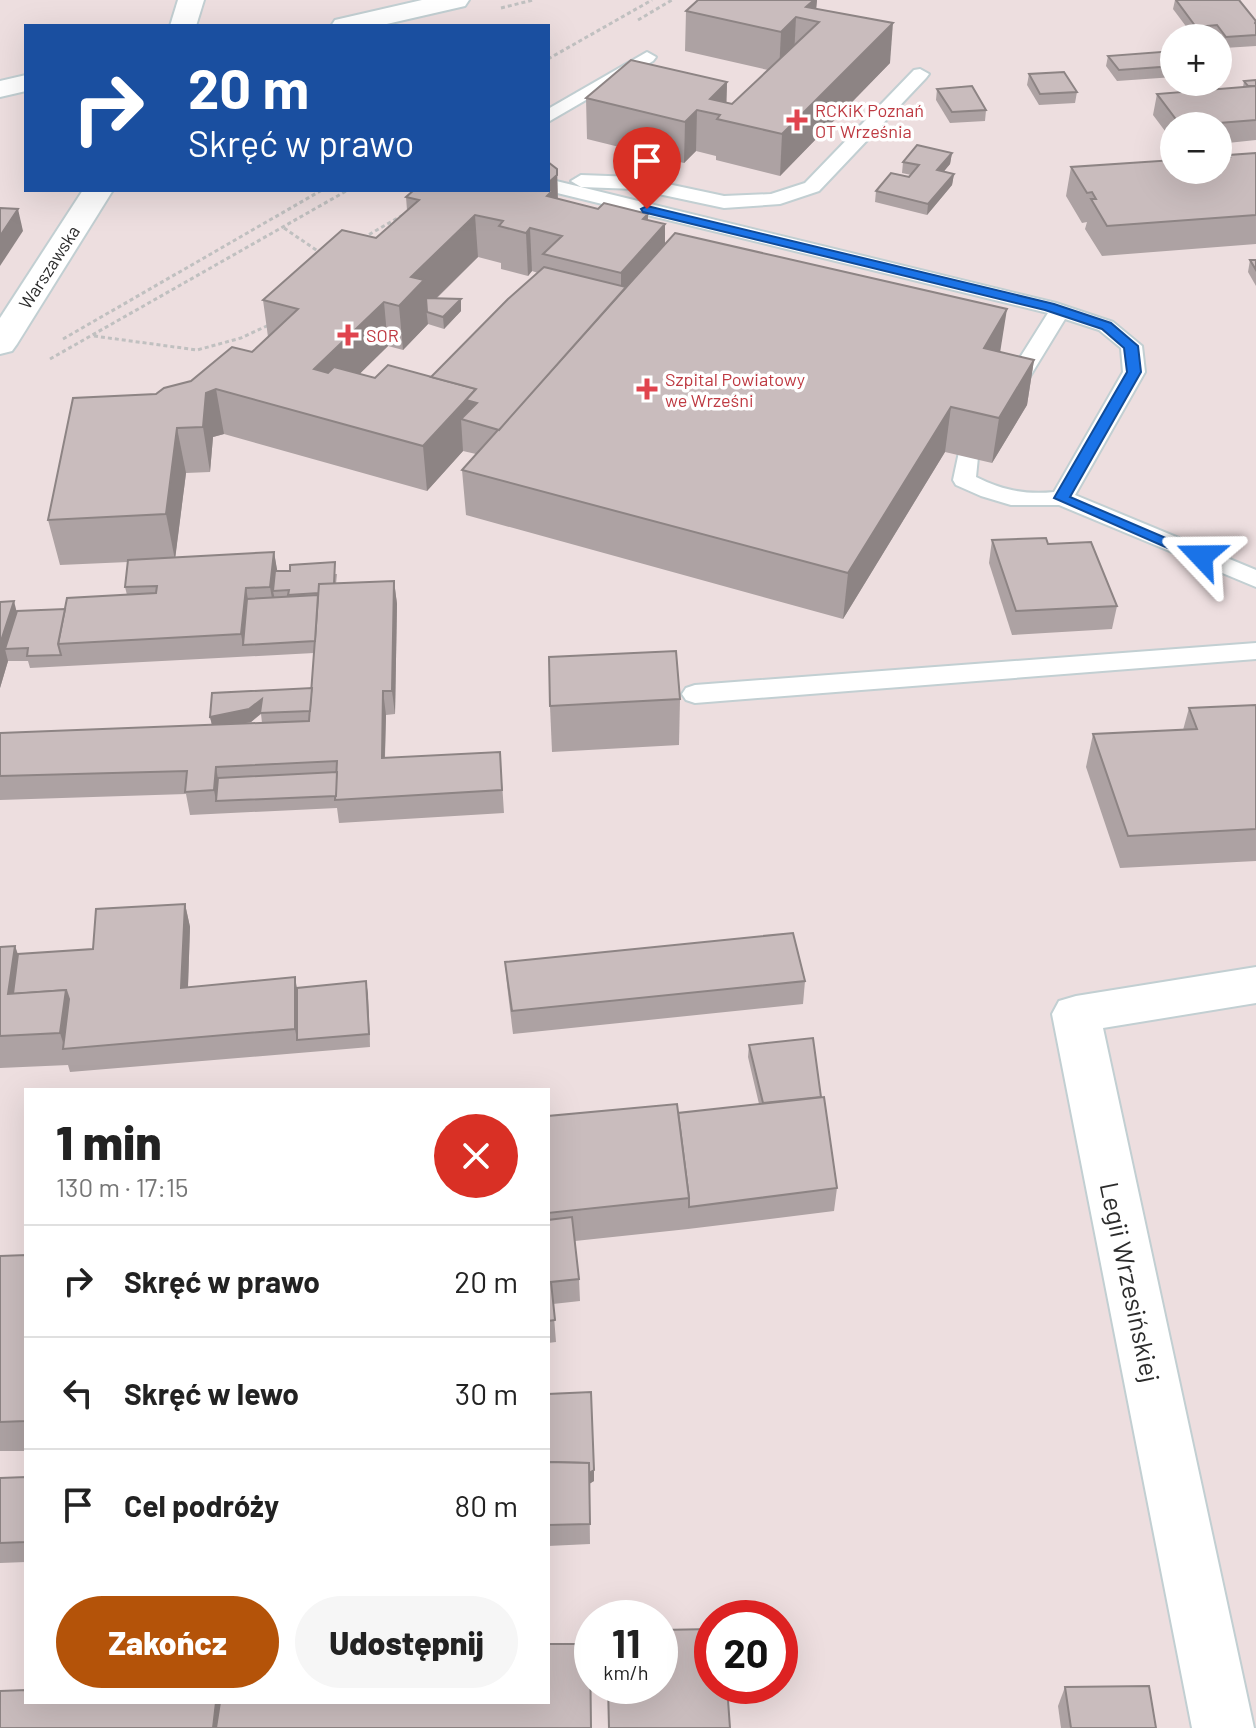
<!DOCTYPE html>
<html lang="pl">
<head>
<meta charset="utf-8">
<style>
	:root { --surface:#fff; --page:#f6f6f6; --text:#222; --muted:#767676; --line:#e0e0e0; --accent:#b45309 }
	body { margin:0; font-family:Barlow,sans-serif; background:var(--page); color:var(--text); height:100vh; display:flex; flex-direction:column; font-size:30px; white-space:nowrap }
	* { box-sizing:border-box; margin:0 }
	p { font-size:26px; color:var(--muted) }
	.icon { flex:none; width:44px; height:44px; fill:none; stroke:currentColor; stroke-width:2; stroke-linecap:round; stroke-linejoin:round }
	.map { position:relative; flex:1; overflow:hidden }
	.details { position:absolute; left:24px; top:1088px; width:526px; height:616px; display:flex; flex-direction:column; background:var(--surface); border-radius:0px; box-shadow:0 8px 32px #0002 }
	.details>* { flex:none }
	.guide { position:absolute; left:24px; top:24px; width:526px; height:168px; border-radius:0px; box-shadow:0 8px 32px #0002; background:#1a4fa0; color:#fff; overflow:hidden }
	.fabs { position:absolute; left:1160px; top:24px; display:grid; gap:16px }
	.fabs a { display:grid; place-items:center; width:72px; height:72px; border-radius:50%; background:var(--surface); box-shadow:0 8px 32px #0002; font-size:40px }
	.speed { position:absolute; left:574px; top:1600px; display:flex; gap:16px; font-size:40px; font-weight:700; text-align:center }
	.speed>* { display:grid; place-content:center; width:104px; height:104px; border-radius:50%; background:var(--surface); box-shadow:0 8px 32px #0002; line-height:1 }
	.speed small { font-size:20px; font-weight:400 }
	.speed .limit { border:12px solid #d22; background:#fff; color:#111 }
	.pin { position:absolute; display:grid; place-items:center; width:68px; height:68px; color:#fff; margin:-82px -34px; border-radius:50% 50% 50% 0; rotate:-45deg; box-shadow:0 0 8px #0007 }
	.pin .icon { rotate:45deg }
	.me { position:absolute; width:88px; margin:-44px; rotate:293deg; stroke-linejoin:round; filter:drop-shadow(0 0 6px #0008) }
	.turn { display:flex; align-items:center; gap:28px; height:168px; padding:0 32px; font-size:36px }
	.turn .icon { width:104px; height:104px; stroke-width:2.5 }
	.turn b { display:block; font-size:56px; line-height:68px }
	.round { display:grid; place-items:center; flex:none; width:84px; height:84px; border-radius:42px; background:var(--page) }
	.head { display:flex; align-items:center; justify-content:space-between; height:136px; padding:0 32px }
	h1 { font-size:48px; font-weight:800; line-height:60px }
	.primary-button { display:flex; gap:16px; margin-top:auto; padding:16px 32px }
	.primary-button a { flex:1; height:92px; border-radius:48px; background:var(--accent); color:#fff; font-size:32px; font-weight:800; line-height:92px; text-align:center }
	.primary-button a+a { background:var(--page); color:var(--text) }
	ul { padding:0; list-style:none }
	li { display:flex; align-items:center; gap:24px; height:112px; padding:0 32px; border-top:2px solid var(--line) }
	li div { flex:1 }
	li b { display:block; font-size:30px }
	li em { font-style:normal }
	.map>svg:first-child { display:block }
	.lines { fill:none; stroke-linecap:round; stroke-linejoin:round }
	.lane-casing { stroke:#c2cfd2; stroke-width:4 }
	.street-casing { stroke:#c2cfd2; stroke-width:4 }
	.secondary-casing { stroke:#c2cfd2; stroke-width:4 }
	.path { stroke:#c0c0c0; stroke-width:3; stroke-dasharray:4 3; stroke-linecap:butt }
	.lane { fill:#fff; fill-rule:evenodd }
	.street { fill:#fff; fill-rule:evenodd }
	.secondary { fill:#fff; fill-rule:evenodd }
	.wall { fill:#ada2a3; fill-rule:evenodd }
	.shaded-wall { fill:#8d8484 }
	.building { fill:#c9bcbd; stroke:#8d8484; stroke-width:2 }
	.route { fill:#1a73e8; stroke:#114b97; stroke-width:2 }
	.health-dot { fill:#e0444e; stroke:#fff; stroke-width:3 }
	.labels { text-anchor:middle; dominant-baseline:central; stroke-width:7; stroke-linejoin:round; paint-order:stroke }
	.far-health-label { font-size:18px; fill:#be3a42; stroke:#fff; text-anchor:start }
	.far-street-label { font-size:18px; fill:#2c2c2c; stroke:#fff }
	.near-street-label { font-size:26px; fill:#2c2c2c; stroke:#fff }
</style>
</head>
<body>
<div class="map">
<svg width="1256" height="1728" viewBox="0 0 1256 1728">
	<rect width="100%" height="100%" fill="#eddedf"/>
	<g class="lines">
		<defs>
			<g id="lane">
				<path d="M 647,52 L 656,57 L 653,61 L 548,122 L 548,109 Z"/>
				<path d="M 920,69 L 929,74 L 926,78 L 819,191 L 780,204 L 724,208 L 635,189 L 581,187 L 571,181 L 581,175 L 635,177 L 724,196 L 771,194 L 805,183 L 914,70 Z"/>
				<path d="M 548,179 L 1056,303 L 1113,322 L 1142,346 L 1145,372 L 1075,495 L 1256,570 L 1256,587 L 1059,505 L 1011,505 L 981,496 L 956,485 L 953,480 L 959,452 L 975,452 L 978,457 L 976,477 C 1002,490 1025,495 1054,492 L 1123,372 L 1121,348 L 1099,330 L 1065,319 L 1018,396 L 1002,396 L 999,391 L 1048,313 L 545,190 L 548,190 Z"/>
				<path d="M 1256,643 L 1256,659 L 695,703 L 686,700 L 682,694 L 686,688 L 695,685 Z"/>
			</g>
			<g id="street">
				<path d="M 83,190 L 113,190 L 17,344 L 12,351 L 0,354 L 0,318 Z"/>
				<path d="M 1256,967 L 1256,1003 L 1103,1028 L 1254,1728 L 1192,1728 L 1052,1014 L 1059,1001 L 1076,996 Z"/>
			</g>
			<g id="secondary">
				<path d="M 178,0 L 204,0 L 196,26 L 170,26 Z"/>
				<path d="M 422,0 L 469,0 L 465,6 L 378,26 L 331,26 L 335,20 Z"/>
				<path d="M 26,75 L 26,91 L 0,97 L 0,81 Z"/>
			</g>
		</defs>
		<use href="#lane" class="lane-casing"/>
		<use href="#street" class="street-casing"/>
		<use href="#secondary" class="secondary-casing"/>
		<g class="path">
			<path d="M 501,8 L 533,0"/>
			<path d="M 638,20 L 672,0"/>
			<path d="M 548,59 L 652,0"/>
			<path d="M 284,228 L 322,254"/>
			<path d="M 363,238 L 403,215"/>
			<path d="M 94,336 L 197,350 L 241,338 L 271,324"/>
			<path d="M 63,339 L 322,190"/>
			<path d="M 50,359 L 348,190"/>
		</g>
		<use href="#lane" class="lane"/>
		<use href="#street" class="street"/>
		<use href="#secondary" class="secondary"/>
	</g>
	<g class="wall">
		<path d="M 817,0 L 816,9 L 890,63 L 780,176 L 716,160 L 716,156 L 696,151 L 684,163 L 587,139 L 586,98 L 727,82 L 726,102 L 732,104 L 768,70 L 685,51 L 686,11 Z"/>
		<path d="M 1175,0 L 1239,0 L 1256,21 L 1256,46 L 1224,48 L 1218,40 L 1218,38 L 1215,36 L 1194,37 L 1173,9 Z"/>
		<path d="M 1174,51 L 1174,77 L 1117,81 L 1106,66 L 1108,56 Z"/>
		<path d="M 1029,74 L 1077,92 L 1075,103 L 1039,105 L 1027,85 Z"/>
		<path d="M 1256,80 L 1256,140 L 1218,144 L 1218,126 L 1174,126 L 1174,143 L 1153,115 L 1157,94 L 1243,87 L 1244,81 Z"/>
		<path d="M 937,89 L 986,110 L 985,121 L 950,123 L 936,100 Z"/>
		<path d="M 952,153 L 950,164 L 944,171 L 954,174 L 952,185 L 927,215 L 875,202 L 876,191 L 909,177 L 911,175 L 902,173 L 903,162 Z"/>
		<path d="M 1256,153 L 1256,244 L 1102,256 L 1085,229 L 1087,222 L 1082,223 L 1066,196 L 1071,167 L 1228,157 L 1229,155 Z"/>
		<path d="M 557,169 L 558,199 L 598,209 L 648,214 L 648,220 L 665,224 L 665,243 L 1001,352 L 1034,360 L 1027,405 L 992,463 L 945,452 L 843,619 L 466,515 L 462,470 L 476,454 L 463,451 L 427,491 L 224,434 L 213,437 L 210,472 L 186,473 L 175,558 L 274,552 L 277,571 L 337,574 L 336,584 L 394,581 L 397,604 L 395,714 L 386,715 L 385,758 L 500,752 L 504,813 L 339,823 L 337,808 L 190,815 L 186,794 L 0,800 L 0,733 L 212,725 L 210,717 L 312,688 L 314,653 L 30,668 L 28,661 L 8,661 L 0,688 L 0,602 L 17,612 L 65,609 L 127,595 L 125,587 L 128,562 L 60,565 L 48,520 L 156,394 L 191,381 L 252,352 L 268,337 L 263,300 L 376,238 L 407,210 L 406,197 ZM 478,257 L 501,263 L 501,269 L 528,276 L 532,271 L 538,273 L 431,377 L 375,378 L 359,374 L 388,346 L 403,350 L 428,324 L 444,329 L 461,311 L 437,298 ZM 261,714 L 262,723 L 242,724 L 251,722 Z"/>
		<path d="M 1250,260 L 1256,260 L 1256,286 L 1248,272 Z"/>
		<path d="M 992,540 L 1117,606 L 1112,629 L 1012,635 L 989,563 Z"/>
		<path d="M 680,699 L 679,745 L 552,752 L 550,706 Z"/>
		<path d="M 1256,705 L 1256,861 L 1120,868 L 1086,767 L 1093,734 L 1183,730 L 1189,708 Z"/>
		<path d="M 185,904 L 190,927 L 188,988 L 297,988 L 366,981 L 370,1047 L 70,1072 L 68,1065 L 0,1068 L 0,947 L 15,946 L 18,954 L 93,949 Z"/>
		<path d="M 505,962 L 805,981 L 803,1004 L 513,1034 L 507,985 Z"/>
		<path d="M 749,1045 L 821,1097 L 837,1188 L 834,1211 L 688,1229 L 575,1241 L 579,1279 L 580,1301 L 553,1304 L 556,1342 L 548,1343 L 548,1116 L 678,1113 L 759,1104 L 748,1057 Z"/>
		<path d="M 26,1255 L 26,1451 L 0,1451 L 0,1256 Z"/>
		<path d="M 548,1394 L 594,1481 L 589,1484 L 590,1544 L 548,1546 Z"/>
		<path d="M 26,1477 L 26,1562 L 0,1563 L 0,1478 Z"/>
		<path d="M 1065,1687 L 1156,1728 L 1061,1728 L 1058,1706 Z"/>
	</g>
	<g class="shaded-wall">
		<path d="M 814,0 L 817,0 L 815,21 L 806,7 Z"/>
		<path d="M 796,17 L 794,57 L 779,72 L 781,32 Z"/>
		<path d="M 893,23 L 890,63 L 780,176 L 782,134 Z"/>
		<path d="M 727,82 L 726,121 L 720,115 L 710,99 Z"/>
		<path d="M 697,110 L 696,151 L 684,163 L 685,122 Z"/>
		<path d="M 952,153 L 950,164 L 936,181 L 937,170 Z"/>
		<path d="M 557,169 L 558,217 L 544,231 L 548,183 Z"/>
		<path d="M 954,174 L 952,185 L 927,215 L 928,204 Z"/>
		<path d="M 18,209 L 23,231 L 0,266 L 0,236 Z"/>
		<path d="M 648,214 L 647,244 L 665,224 L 665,267 L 621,306 L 621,273 L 643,219 Z"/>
		<path d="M 475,215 L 478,257 L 426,308 L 428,324 L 403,350 L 399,306 L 411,277 Z"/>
		<path d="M 530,228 L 532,271 L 528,276 L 526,233 Z"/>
		<path d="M 461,299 L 461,311 L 444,329 L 443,317 Z"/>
		<path d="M 384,302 L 388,346 L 319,414 L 314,369 Z"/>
		<path d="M 1007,309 L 1000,353 L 984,348 Z"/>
		<path d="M 1034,360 L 1027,405 L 992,463 L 999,418 Z"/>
		<path d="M 216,389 L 224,434 L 213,437 L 210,472 L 203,427 L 206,393 Z"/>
		<path d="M 476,389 L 478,424 L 461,419 L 463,451 L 427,491 L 423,446 Z"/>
		<path d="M 951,407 L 945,452 L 843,619 L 848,573 Z"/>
		<path d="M 177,428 L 186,473 L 175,560 L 166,514 Z"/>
		<path d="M 274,552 L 278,575 L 273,591 L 275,600 L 274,610 L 270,587 Z"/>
		<path d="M 394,581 L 397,604 L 395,714 L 392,691 Z"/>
		<path d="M 246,588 L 250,611 L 243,645 L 241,634 Z"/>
		<path d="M 14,601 L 20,625 L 5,649 L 8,661 L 0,688 L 0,644 Z"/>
		<path d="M 383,691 L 386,715 L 384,782 L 382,758 Z"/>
		<path d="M 262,699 L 264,711 L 251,722 L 213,729 L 210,717 Z"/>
		<path d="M 216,767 L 220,791 L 216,801 L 214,790 Z"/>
		<path d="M 185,904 L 190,927 L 187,1012 L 181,988 Z"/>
		<path d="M 15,946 L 25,978 L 22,1002 L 8,994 Z"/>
		<path d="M 295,977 L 299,1000 L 297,1040 L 295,1029 Z"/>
		<path d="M 366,981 L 368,994 L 370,1047 L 369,1034 Z"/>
		<path d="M 66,990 L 76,1022 L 65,1049 L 60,1033 Z"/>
		<path d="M 589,1463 L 594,1470 L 594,1481 L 589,1484 L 590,1544 Z"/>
		<path d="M 216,1702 L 224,1702 L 226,1728 L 213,1728 Z"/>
	</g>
	<g class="building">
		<path d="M 698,0 L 814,0 L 806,7 L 893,23 L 782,134 L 717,119 L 720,115 L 697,110 L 685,122 L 586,98 L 631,60 L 727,82 L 710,99 L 732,104 L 819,22 L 796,17 L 781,32 L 686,11 Z"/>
		<path d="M 1176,0 L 1239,0 L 1256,21 L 1255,23 L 1256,24 L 1256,35 L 1226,37 L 1217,25 L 1196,27 Z"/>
		<path d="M 1174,51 L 1174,66 L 1119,70 L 1108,56 Z"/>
		<path d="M 1064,72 L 1077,92 L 1040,94 L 1029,74 Z"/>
		<path d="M 1256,80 L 1256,86 L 1248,86 L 1244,81 Z"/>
		<path d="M 972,86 L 986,110 L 952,112 L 937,89 Z"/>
		<path d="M 1256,86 L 1256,120 L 1181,126 L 1157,94 Z"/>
		<path d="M 917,145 L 952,153 L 937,170 L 954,174 L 928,204 L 876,191 L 891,173 L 909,177 L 919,165 L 903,162 Z"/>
		<path d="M 1256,153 L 1256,215 L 1107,226 L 1091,199 L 1096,199 L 1092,192 L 1087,193 L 1071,167 L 1174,160 L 1174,170 L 1218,170 L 1218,158 L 1230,157 L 1229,155 Z"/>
		<path d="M 548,162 L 557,169 L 557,175 L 548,183 Z"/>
		<path d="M 414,190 L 548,190 L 552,191 L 547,196 L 598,209 L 604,203 L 648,214 L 643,219 L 665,224 L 621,273 L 543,254 L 562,236 L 530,228 L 526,233 L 499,226 L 503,221 L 475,215 L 411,277 L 424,280 L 399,306 L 384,302 L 314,369 L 328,373 L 334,367 L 375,378 L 388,365 L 476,389 L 423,446 L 216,389 L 206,393 L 203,427 L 177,428 L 166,514 L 48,520 L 73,398 L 156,394 L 164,388 L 191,381 L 232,347 L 252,352 L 298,309 L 263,300 L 342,230 L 376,238 L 419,200 L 406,197 Z"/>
		<path d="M 0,208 L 18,209 L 0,236 Z"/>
		<path d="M 675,233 L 1007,309 L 984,348 L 1034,360 L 999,418 L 951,407 L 848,573 L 462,470 Z"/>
		<path d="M 1250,260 L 1256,260 L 1256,270 Z"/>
		<path d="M 544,267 L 626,287 L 499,430 L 461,419 L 477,403 L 466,400 L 476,389 L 431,377 L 508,299 Z"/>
		<path d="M 426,298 L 461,299 L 443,317 L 427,312 Z"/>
		<path d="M 1046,538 L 1048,544 L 1091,542 L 1117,606 L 1016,611 L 992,540 Z"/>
		<path d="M 274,552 L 270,587 L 246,588 L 241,634 L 58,644 L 67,598 L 156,593 L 157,586 L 125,587 L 128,560 Z"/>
		<path d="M 335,562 L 334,584 L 319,584 L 319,593 L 288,595 L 289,590 L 273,591 L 275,571 L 290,571 L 290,565 Z"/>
		<path d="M 394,581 L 392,691 L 383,691 L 382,758 L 500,752 L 502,790 L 335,800 L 337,761 L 216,767 L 214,790 L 185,792 L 187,771 L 0,776 L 0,733 L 309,721 L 319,584 Z"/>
		<path d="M 318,595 L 315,641 L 243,645 L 247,599 Z"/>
		<path d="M 14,601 L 0,644 L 0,602 Z"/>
		<path d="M 65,609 L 58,644 L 61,655 L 27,656 L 28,648 L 5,649 L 17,611 Z"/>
		<path d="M 676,651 L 680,699 L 550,706 L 549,657 Z"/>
		<path d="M 312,688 L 310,711 L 260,713 L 262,699 L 249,709 L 210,717 L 212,693 Z"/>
		<path d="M 1256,705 L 1256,829 L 1128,836 L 1093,734 L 1197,729 L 1189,708 Z"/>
		<path d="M 337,772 L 336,796 L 216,801 L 218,778 Z"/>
		<path d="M 185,904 L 181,988 L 295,977 L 295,1029 L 63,1049 L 69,999 L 66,990 L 13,994 L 18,954 L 93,949 L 96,909 Z"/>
		<path d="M 793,933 L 805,981 L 512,1011 L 505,962 Z"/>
		<path d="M 15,946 L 8,994 L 66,990 L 60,1033 L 0,1036 L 0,947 Z"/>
		<path d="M 366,981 L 369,1034 L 297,1040 L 297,988 Z"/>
		<path d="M 813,1038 L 821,1097 L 763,1103 L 749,1045 Z"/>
		<path d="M 824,1097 L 837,1188 L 689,1207 L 689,1198 L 678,1113 Z"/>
		<path d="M 677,1104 L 689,1198 L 548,1213 L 548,1116 Z"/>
		<path d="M 572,1217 L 579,1279 L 551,1282 L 555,1320 L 548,1321 L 548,1220 Z"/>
		<path d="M 26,1255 L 26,1421 L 0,1422 L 0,1256 Z"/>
		<path d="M 591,1392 L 594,1470 L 589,1473 L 589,1463 L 548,1462 L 548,1394 Z"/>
		<path d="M 548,1462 L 589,1463 L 590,1524 L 548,1525 Z"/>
		<path d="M 26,1477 L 26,1542 L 0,1543 L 0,1478 Z"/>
		<path d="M 712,1629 L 712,1686 L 727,1686 L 730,1728 L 609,1728 L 608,1686 L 660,1686 L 660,1630 Z"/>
		<path d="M 548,1644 L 590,1644 L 591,1728 L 216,1728 L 220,1702 L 548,1702 Z"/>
		<path d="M 1149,1686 L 1156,1728 L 1071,1728 L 1065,1687 Z"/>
		<path d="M 26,1690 L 26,1702 L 216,1702 L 213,1728 L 0,1728 L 0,1691 Z"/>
	</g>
	<path class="route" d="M 647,206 L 1054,304 L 1111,323 L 1138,346 L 1141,372 L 1070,497 L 1208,556 L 1206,560 L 1195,560 L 1054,498 L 1127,372 L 1124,348 L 1102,329 L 1045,310 L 643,212 L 641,209 Z"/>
	<g class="health-dot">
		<path d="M793 108h8v8h8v8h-8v8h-8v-8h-8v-8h8z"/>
		<path d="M344 323h8v8h8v8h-8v8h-8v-8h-8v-8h8z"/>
		<path d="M643 377h8v8h8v8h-8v8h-8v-8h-8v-8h8z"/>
	</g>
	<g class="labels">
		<g class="far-health-label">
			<text x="815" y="110">RCKiK Poznań<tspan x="815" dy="21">OT Września</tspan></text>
			<text x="366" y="335">SOR</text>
			<text x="665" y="379">Szpital Powiatowy<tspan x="665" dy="21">we Wrześni</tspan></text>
		</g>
		<g class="far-street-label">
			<text transform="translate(49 267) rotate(-57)">Warszawska</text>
		</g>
		<g class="near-street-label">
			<text transform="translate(1131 1282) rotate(78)">Legii Wrzesińskiej</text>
		</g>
	</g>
</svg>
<div class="fabs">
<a>+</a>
<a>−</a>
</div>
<div class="speed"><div>11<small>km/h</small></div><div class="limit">20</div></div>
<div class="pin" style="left:647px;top:209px;background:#d93025"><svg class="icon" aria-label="arrive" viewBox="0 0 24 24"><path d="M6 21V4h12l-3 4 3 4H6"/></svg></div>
<svg class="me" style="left:1201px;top:556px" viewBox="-20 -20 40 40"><path d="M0-17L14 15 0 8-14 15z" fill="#1a73e8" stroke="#fff" stroke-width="4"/></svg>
<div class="guide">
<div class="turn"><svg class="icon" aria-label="right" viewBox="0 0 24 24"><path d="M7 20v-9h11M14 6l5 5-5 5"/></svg><div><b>20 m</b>Skręć w prawo</div></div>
</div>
<section class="details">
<div class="head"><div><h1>1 min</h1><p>130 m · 17:15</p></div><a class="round" style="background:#d93025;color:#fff"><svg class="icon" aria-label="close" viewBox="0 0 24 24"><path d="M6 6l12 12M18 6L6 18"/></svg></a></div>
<ul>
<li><svg class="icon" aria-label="right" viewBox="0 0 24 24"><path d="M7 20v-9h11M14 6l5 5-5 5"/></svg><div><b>Skręć w prawo</b></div><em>20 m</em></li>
<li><svg class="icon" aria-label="left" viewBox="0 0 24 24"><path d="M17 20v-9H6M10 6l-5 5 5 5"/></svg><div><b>Skręć w lewo</b></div><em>30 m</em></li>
<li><svg class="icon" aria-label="arrive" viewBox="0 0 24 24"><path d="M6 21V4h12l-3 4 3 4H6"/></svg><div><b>Cel podróży</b></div><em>80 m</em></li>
</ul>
<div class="primary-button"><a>Zakończ</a><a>Udostępnij</a></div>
</section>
</div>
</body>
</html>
